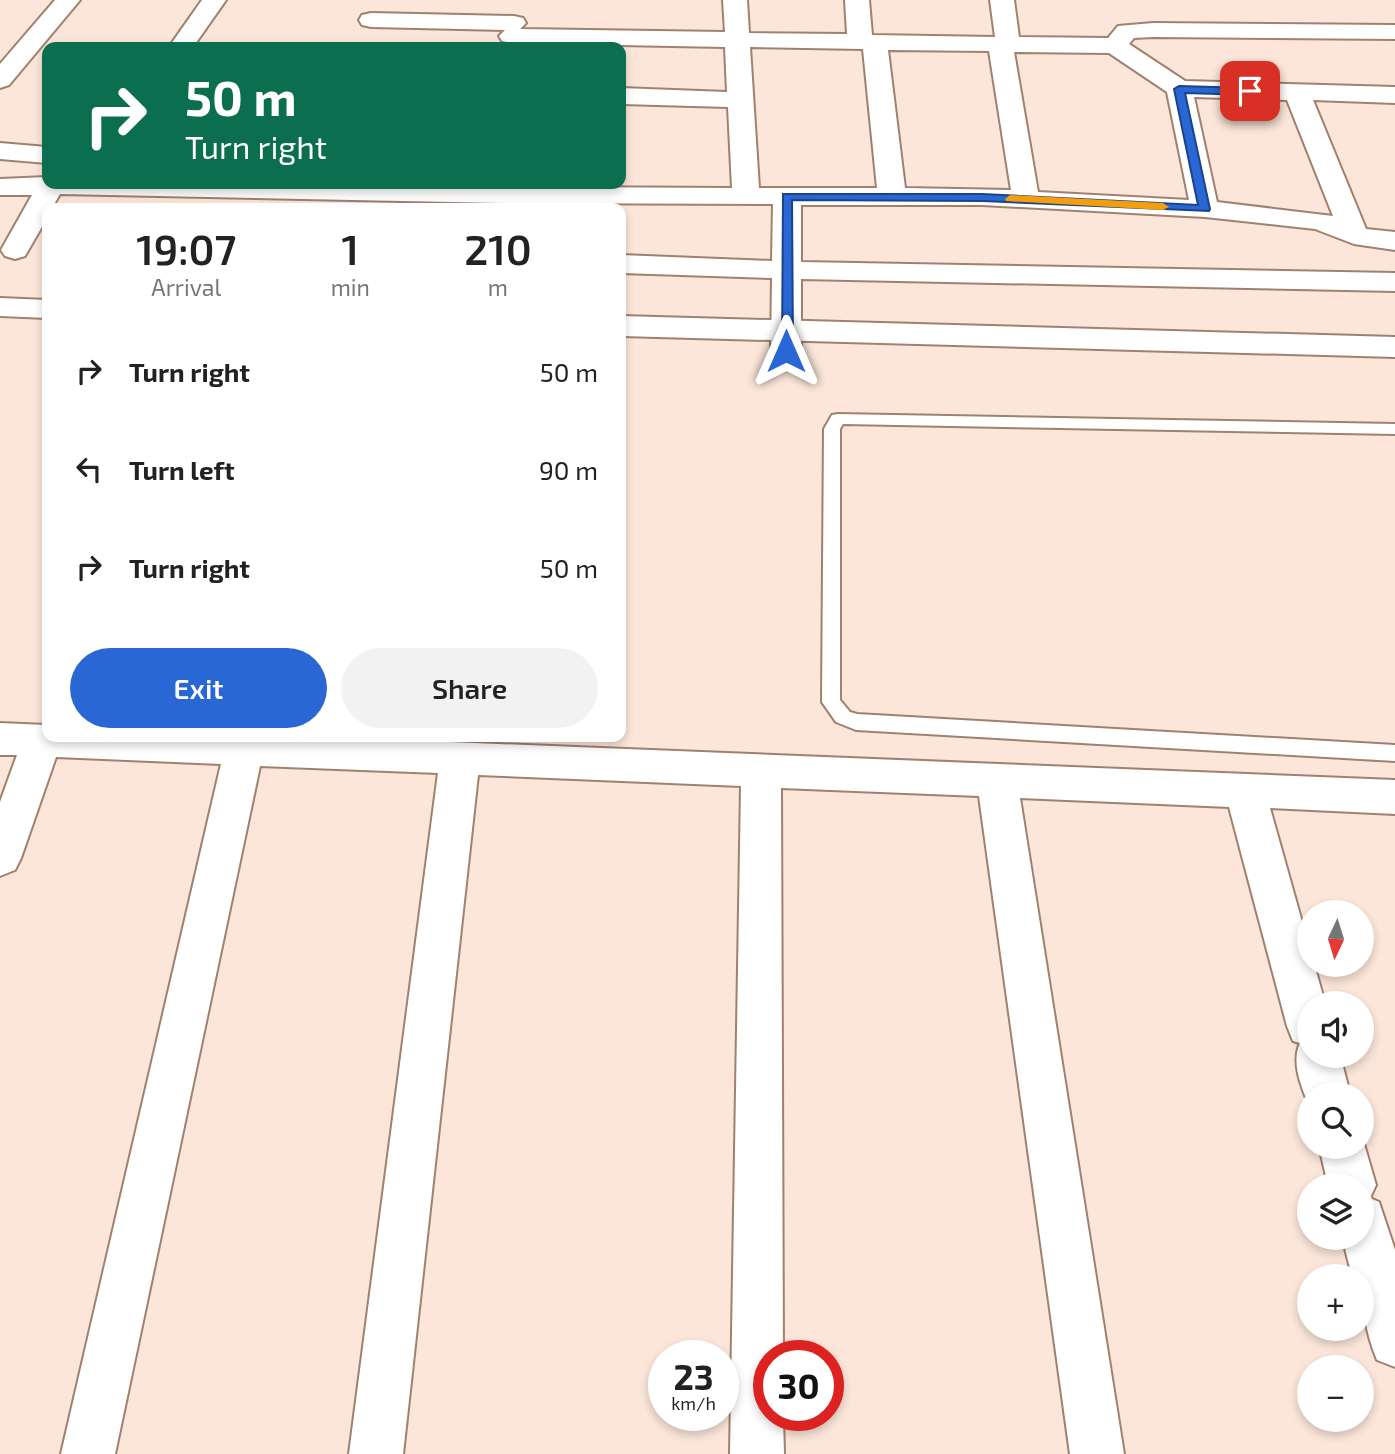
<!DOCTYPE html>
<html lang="en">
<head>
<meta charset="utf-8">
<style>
	:root { --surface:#fff; --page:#f2f2f2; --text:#222; --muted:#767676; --accent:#2967d4 }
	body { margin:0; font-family:"Exo 2",sans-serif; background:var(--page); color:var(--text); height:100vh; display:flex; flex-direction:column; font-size:26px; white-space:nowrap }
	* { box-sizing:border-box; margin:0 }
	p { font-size:23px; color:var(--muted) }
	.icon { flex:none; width:38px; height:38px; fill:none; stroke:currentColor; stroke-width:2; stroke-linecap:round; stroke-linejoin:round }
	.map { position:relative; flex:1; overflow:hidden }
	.details { position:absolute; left:42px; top:203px; width:584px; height:539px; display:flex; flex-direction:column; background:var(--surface); border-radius:14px; box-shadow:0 4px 10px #0003 }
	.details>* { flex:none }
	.banner { position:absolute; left:42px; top:42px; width:584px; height:147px; border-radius:14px; box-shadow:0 4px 10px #0003; background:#0b6e4f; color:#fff; overflow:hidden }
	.needle { width:46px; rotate:184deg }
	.controls { position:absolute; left:1297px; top:900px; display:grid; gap:14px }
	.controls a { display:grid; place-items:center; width:77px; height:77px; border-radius:50%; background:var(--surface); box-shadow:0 4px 10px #0003; font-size:35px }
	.speed { position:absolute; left:648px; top:1340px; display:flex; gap:14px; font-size:35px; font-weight:700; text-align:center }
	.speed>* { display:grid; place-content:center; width:91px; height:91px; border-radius:50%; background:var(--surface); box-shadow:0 4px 10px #0003; line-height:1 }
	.speed small { font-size:18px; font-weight:400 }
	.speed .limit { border:10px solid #d22; background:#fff; color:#111 }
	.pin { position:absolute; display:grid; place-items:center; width:60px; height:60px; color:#fff; margin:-30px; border-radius:14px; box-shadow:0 4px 10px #0006 }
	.me { position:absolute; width:77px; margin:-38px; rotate:0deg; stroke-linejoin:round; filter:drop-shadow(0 0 5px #0008) }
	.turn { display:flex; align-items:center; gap:24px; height:147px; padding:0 28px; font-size:32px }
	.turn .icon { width:91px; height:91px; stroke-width:2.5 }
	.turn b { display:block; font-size:49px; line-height:60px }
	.eta { display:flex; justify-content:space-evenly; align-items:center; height:119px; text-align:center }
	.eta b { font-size:42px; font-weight:600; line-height:49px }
	.primary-button { display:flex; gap:14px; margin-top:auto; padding:14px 28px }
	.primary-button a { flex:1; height:80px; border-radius:42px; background:var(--accent); color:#fff; font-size:28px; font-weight:600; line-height:80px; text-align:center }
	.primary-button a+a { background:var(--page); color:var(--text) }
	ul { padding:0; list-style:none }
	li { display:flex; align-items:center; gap:21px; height:98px; padding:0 28px }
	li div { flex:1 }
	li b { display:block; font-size:26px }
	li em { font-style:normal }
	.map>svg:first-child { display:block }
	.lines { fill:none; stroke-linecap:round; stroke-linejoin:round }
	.service-casing { stroke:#a1816e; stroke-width:4 }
	.minor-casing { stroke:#a1816e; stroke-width:4 }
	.tertiary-casing { stroke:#a1816e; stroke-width:4 }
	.service { fill:#fff; fill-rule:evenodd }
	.minor { fill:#fff; fill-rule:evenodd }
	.tertiary { fill:#fff; fill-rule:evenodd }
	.route { fill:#2967d4; stroke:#1b438a; stroke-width:2 }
	.slow { fill:#f59e0b }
</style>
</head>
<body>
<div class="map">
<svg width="1395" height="1454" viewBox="0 0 1395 1454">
	<rect width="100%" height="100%" fill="#fbe6d9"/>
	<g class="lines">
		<defs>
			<path id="service" d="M 838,414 L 1395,424 L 1395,434 L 843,424 L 840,429 L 840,700 L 850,712 L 857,714 L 1395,745 L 1395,761 L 856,730 L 836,722 L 822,702 L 824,429 L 832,415 Z"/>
			<g id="minor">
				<path d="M 55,0 L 80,0 L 9,85 L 0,88 L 0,64 Z"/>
				<path d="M 202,0 L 226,0 L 193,47 L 169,47 Z"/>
				<path d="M 723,0 L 747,0 L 749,33 L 847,34 L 845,0 L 869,0 L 872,35 L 995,37 L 990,0 L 1014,0 L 1019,37 L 1108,38 L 1118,26 L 1153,23 L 1395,25 L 1395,39 L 1153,37 L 1134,38 L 1129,44 L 1185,81 L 1395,87 L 1395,103 L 1313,100 L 1366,229 L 1395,232 L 1395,250 L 1354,244 L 1315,229 L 1205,217 L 982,205 L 801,205 L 801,262 L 1395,273 L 1395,291 L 801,279 L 801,351 L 797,358 L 786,361 L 775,358 L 771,351 L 772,278 L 621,273 L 621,255 L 772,261 L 773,204 L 500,203 L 60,194 L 52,208 L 47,208 L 47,218 L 25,256 L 15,259 L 5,256 L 1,250 L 32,195 L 0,195 L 0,179 L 47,177 L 47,184 L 732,188 L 728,107 L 621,104 L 621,88 L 727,92 L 725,47 L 511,43 L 502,41 L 499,36 L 505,30 L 371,27 L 362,25 L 359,20 L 362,15 L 371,13 L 514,16 L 523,18 L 526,23 L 520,29 L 725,32 ZM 750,47 L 863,49 L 877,188 L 759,188 ZM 888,50 L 989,51 L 1011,190 L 905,188 ZM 1014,52 L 1109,53 L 1167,92 L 1189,200 L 1038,192 ZM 1194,97 L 1287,100 L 1333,216 L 1217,202 Z"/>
				<path d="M 0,143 L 47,147 L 47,163 L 0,159 Z"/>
				<path d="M 0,723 L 47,725 L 47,737 L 326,737 L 1395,780 L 1395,814 L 1270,808 L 1309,947 L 1309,964 L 1314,964 L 1325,1003 L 1309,1003 L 1309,1055 L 1340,1055 L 1350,1094 L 1309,1094 L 1309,1105 C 1301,1087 1291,1062 1300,1043 L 1293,1041 L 1287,1026 L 1229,807 L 1020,798 L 1124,1454 L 1070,1454 L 979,796 L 781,788 L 783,1356 L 768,1356 L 768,1416 L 783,1416 L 784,1454 L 730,1454 L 741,786 L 478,775 L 403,1454 L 349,1454 L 438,773 L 260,766 L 115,1454 L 61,1454 L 221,764 L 56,757 L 21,858 L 15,870 L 0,876 L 0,802 L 17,755 L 0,755 Z"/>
				<path d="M 1362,1137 L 1376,1185 L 1370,1198 L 1379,1202 L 1395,1250 L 1395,1367 L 1377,1360 C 1365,1331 1362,1306 1362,1276 L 1352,1276 L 1342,1237 L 1362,1237 L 1362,1185 L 1328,1185 L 1319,1146 L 1362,1146 Z"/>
			</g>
			<g id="tertiary">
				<path d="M 0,298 L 47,300 L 47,318 L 0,316 Z"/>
				<path d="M 621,316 L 1395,337 L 1395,357 L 621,336 Z"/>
			</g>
		</defs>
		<use href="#service" class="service-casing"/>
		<use href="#minor" class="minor-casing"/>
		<use href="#tertiary" class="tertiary-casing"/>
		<use href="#service" class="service"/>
		<use href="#minor" class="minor"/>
		<use href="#tertiary" class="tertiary"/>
	</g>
	<path class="route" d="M 1179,86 L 1250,88 L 1255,91 L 1250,95 L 1185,93 L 1210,209 L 1209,211 L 982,201 L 792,200 L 793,351 L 786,355 L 782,353 L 783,194 L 982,194 L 1198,205 L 1174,89 Z"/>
	<path class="slow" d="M 1010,195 L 1163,203 L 1169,207 L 1163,210 L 1006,201 L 1005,199 Z"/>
</svg>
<div class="controls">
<a><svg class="needle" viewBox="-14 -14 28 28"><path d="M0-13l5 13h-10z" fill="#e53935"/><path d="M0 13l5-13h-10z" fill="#767676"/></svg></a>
<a><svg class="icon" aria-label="sound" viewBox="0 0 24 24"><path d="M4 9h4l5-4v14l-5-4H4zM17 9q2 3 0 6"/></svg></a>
<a><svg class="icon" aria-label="search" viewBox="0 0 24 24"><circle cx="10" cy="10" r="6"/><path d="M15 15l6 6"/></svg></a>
<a><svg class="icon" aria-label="layers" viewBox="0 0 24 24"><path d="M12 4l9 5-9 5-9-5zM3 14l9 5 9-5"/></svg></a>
<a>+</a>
<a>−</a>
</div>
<div class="speed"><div>23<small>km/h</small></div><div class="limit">30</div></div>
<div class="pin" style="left:1250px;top:91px;background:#d93025"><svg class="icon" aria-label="arrive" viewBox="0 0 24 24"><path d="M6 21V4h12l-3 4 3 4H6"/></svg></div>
<svg class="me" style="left:786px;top:351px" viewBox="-20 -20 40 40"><path d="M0-17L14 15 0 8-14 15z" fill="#2967d4" stroke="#fff" stroke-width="4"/></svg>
<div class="banner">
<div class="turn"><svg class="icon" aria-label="right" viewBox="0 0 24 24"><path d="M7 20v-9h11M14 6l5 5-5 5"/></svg><div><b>50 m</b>Turn right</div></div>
</div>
<section class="details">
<div class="eta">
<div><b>19:07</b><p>Arrival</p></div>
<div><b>1</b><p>min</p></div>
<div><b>210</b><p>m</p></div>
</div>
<ul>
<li><svg class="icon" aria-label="right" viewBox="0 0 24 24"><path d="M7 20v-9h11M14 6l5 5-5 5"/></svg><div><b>Turn right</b></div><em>50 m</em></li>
<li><svg class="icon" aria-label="left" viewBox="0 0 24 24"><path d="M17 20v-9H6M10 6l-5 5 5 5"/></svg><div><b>Turn left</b></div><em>90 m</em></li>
<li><svg class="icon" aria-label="right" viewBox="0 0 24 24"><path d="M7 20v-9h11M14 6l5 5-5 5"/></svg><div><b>Turn right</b></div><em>50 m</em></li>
</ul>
<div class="primary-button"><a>Exit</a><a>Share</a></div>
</section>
</div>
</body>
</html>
